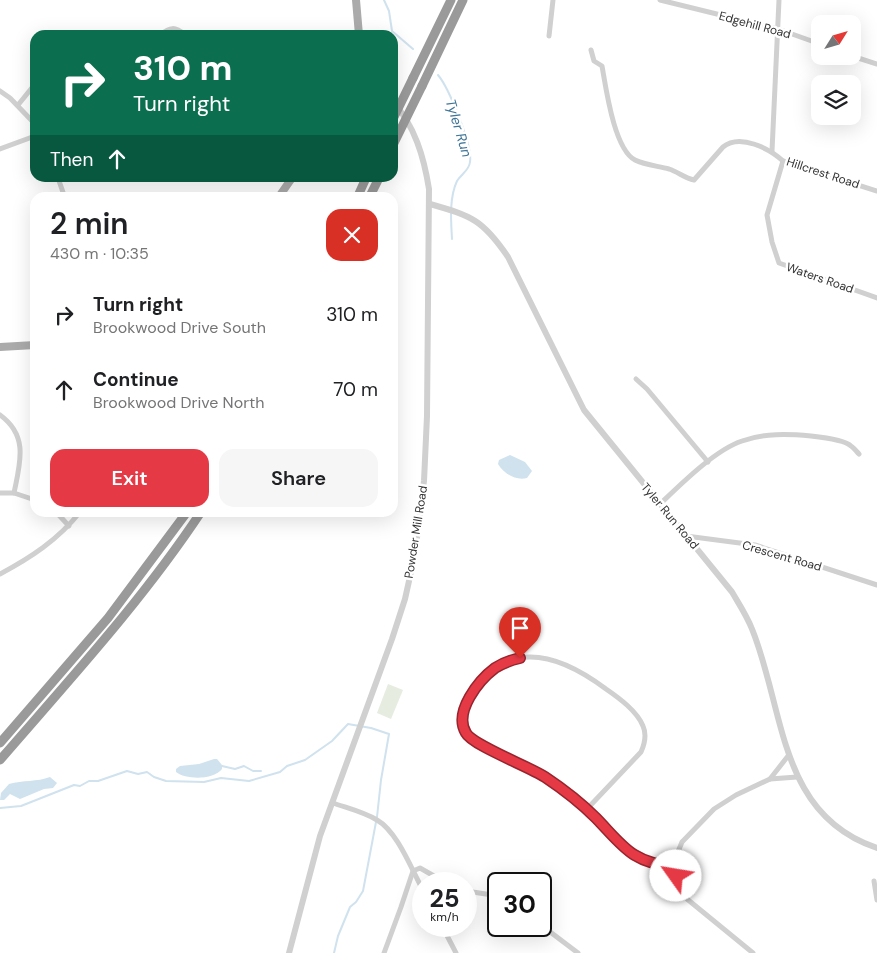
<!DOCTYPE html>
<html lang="en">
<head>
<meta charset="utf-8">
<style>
	:root { --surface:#fff; --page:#f6f6f6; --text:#202124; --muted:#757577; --accent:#e63946 }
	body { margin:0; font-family:"DM Sans",sans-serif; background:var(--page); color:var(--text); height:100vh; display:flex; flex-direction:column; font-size:19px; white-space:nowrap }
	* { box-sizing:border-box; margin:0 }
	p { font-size:16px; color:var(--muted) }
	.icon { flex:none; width:28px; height:28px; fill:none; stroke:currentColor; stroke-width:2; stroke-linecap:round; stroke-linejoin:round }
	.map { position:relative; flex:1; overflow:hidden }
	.sheet { position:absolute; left:30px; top:192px; width:368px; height:325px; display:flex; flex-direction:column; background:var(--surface); border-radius:15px; box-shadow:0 5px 20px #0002 }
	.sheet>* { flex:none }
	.guide { position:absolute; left:30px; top:30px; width:368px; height:152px; border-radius:15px; box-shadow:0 5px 20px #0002; background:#0b6e4f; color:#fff; overflow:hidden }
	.needle { width:32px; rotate:53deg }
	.fabs { position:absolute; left:811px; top:15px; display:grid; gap:10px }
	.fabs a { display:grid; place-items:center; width:50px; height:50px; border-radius:10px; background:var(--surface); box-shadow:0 5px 20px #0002; font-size:25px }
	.speed { position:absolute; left:412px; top:872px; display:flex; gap:10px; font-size:25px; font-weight:700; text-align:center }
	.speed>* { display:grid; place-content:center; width:65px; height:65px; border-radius:50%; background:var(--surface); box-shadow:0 5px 20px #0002; line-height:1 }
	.speed small { font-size:12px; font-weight:400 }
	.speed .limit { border:2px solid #111; border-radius:8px; background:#fff; color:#111 }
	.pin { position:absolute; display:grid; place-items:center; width:42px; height:42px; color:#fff; margin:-51px -21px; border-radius:50% 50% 50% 0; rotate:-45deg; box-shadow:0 0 5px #0007 }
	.pin .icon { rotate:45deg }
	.me { position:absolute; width:55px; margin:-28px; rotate:302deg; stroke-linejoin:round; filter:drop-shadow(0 0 4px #0008) }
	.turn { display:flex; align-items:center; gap:18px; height:105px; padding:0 20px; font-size:22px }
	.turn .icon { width:65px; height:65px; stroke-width:2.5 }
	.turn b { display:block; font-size:35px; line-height:42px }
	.then { display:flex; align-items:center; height:48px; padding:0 20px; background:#0003; gap:10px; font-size:19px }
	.round { display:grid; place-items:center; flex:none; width:52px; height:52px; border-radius:15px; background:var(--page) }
	.headline { display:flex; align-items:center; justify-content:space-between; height:85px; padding:0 20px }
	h1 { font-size:30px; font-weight:600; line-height:38px }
	.cta { display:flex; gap:10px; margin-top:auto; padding:10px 20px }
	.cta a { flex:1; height:58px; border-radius:15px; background:var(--accent); color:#fff; font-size:20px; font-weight:600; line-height:58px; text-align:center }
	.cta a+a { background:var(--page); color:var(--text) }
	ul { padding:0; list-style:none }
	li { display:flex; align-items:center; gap:15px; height:75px; padding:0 20px }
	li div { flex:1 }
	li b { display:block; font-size:19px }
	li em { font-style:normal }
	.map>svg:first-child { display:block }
	.green { fill:#e6ecdf }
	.water { fill:#cfe2ee }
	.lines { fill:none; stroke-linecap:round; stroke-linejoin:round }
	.stream { stroke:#cfe2ee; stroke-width:2 }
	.minor { stroke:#d0d0d0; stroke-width:5 }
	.tertiary { stroke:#d0d0d0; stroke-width:6 }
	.primary { stroke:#ababab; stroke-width:8 }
	.motorway { stroke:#9a9a9a; stroke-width:9 }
	.motorway-bridge { stroke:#9a9a9a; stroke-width:9 }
	.route-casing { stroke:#96252e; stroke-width:12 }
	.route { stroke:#e63946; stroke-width:9 }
	.labels { text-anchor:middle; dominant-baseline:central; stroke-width:5; stroke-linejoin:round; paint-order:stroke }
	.street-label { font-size:12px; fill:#333; stroke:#fff }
	.water-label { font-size:14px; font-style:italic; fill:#3f7597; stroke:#fff }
</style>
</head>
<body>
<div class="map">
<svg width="877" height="953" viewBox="0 0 877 953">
	<rect width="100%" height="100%" fill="#fff"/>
	<path class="green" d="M 388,684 L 403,690 L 391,719 L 377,713 Z"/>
	<g class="water">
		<path d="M 510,455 L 525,462 L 532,471 L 527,478 C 516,481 504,474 498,464 L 499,460 Z"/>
		<path d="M 214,759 L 217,759 L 222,765 L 222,769 C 214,780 186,780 176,772 L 176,769 L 180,766 L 199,764 Z"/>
		<path d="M 50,777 L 57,783 L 53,788 L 44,789 L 20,799 L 10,794 L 4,800 L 0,800 L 1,793 L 9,784 C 23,780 37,782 50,777 Z"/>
	</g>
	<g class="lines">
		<g class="stream">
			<path d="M 384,0 L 389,11 L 392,31 L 413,49"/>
			<path d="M 438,75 C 449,88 473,147 470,162 C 469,171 461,174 457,181 C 449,198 451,221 452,239"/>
			<path d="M 222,766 L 235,769 L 244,766 L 253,771 L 261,771"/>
			<path d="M 0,808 L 21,806 L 74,785 L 80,786 L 89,781 L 98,781 L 127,771 L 138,774 L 147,772 L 154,777 L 166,781 L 204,782 L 221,778 L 249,781 L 280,772 L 287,766 L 305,760 L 332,741 L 348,724 L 371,728 L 389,734 L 381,780 L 377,817"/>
			<path d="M 334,953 L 338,936 L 350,907 L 356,902 L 363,891 L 376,822"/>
		</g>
		<g class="minor">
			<path d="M 660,0 L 778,29 L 820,44"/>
			<path d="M 160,35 C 170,27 175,26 185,35"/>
			<path d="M 549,36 L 553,0"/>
			<path d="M 591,50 L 594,61 L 602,66 C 606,88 614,149 635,160 C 645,165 658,166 669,169 C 678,172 685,178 694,180 L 723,147 C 740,133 770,149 783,161 L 877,191"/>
			<path d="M 852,56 L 877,64"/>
			<path d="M 0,91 L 10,98 L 35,124"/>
			<path d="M 18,105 L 35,84"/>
			<path d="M 0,149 L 35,136"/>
			<path d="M 772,151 L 779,0"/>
			<path d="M 783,161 L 767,215 L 772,242 L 779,263 L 877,298"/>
			<path d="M 58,178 L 65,198"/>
			<path d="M 636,379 L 647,389 L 708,462"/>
			<path d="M 0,415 C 29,436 20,463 14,493"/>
			<path d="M 0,493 L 14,493 L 35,500"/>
			<path d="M 660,504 C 681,484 715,450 742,441 C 764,433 788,434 811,436 C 820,437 845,440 851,446 C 854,448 857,452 859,454"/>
			<path d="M 56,512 L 69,526"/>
			<path d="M 686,536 L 755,545 L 877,585"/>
			<path d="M 0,574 C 30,558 58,540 80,512"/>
			<path d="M 770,779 L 788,756"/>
			<path d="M 333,803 C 347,808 364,812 377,820 C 398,832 412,871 424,892"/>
			<path d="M 587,809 L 641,752 C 645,743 647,735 643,726 C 637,711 619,698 606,689 C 555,651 502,637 467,703 C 462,714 460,729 470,738 C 479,746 493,750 504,755 C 517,761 531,768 544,776 C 562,788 579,802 594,817 C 624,846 628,862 674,867"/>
			<path d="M 874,881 L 877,900"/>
			<path d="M 466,891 L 499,896"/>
			<path d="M 541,925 L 578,953"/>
			<path d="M 442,926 L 456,953"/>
			<path d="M 384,953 L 401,907 L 413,871 L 420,868 L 448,884"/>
			<path d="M 753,953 L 687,899 L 678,885 L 674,867 L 675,859 L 682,842 L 714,809 L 736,795 L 770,779 L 797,777"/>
		</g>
		<g class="tertiary">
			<path d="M 430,204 C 472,216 483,220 508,257 L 584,410 L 732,592 C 739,604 747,616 752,629 C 785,710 778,815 877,848"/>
			<path d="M 289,953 L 320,836 L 392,639 L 405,599 L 415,554 L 424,481 L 427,416 L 429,189 C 424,158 415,125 392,101"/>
		</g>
		<g class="primary">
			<path d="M 356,0 L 359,35"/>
			<path d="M 278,198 L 292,178"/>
			<path d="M 0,347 L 35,345"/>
		</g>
		<g class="motorway">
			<path d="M 413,78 L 451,0"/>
			<path d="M 422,86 L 463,0"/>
			<path d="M 357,198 L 366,178"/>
			<path d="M 369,198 L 379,178"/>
			<path d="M 0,743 L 108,618 L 187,512"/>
			<path d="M 0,760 C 69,680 142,601 201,512"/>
		</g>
		<g class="motorway-bridge">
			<path d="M 392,121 L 413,78"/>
			<path d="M 394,143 L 422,86"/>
		</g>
	</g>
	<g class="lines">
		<defs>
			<path id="route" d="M 520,658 C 511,660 503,663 495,668 C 479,680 453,712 466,733 C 472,745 530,767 545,777 C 563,789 581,803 596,818 C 624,847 631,862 674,867 L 676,876"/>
		</defs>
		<use href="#route" class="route-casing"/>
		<use href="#route" class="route"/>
	</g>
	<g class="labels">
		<g class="street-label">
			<text transform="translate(755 25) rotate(15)">Edgehill Road</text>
			<text transform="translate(823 173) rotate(18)">Hillcrest Road</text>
			<text transform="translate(820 278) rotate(19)">Waters Road</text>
			<text transform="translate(670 516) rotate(50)">Tyler Run Road</text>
			<text transform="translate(416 532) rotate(-81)">Powder Mill Road</text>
			<text transform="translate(782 556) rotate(16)">Crescent Road</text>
		</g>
		<g class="water-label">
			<text transform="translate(459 128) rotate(73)">Tyler Run</text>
		</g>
	</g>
</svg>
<div class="fabs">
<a><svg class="needle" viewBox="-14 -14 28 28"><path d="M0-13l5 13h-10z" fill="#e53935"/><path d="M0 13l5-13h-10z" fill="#757577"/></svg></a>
<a><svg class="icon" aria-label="layers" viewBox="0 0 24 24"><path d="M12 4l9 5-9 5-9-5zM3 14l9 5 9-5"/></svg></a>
</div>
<div class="speed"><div>25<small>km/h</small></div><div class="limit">30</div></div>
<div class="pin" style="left:520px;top:658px;background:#d93025"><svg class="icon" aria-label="arrive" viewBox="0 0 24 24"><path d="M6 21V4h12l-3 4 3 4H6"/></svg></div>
<svg class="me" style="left:676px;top:876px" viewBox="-20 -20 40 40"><circle r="19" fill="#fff"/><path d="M0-13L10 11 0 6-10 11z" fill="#e63946"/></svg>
<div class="guide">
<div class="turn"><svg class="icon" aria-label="right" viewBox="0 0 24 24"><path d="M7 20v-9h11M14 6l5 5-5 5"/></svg><div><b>310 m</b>Turn right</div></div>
<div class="then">Then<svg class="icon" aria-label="ahead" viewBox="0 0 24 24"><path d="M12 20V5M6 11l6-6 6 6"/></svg></div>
</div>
<section class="sheet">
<div class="headline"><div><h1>2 min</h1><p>430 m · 10:35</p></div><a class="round" style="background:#d93025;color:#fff"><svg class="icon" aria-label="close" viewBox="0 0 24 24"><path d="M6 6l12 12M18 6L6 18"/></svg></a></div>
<ul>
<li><svg class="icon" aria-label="right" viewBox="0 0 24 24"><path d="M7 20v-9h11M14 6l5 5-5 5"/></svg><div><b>Turn right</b><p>Brookwood Drive South</p></div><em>310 m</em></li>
<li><svg class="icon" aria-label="ahead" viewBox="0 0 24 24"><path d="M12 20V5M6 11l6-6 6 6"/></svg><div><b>Continue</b><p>Brookwood Drive North</p></div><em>70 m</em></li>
</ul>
<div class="cta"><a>Exit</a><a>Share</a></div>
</section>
</div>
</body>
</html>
